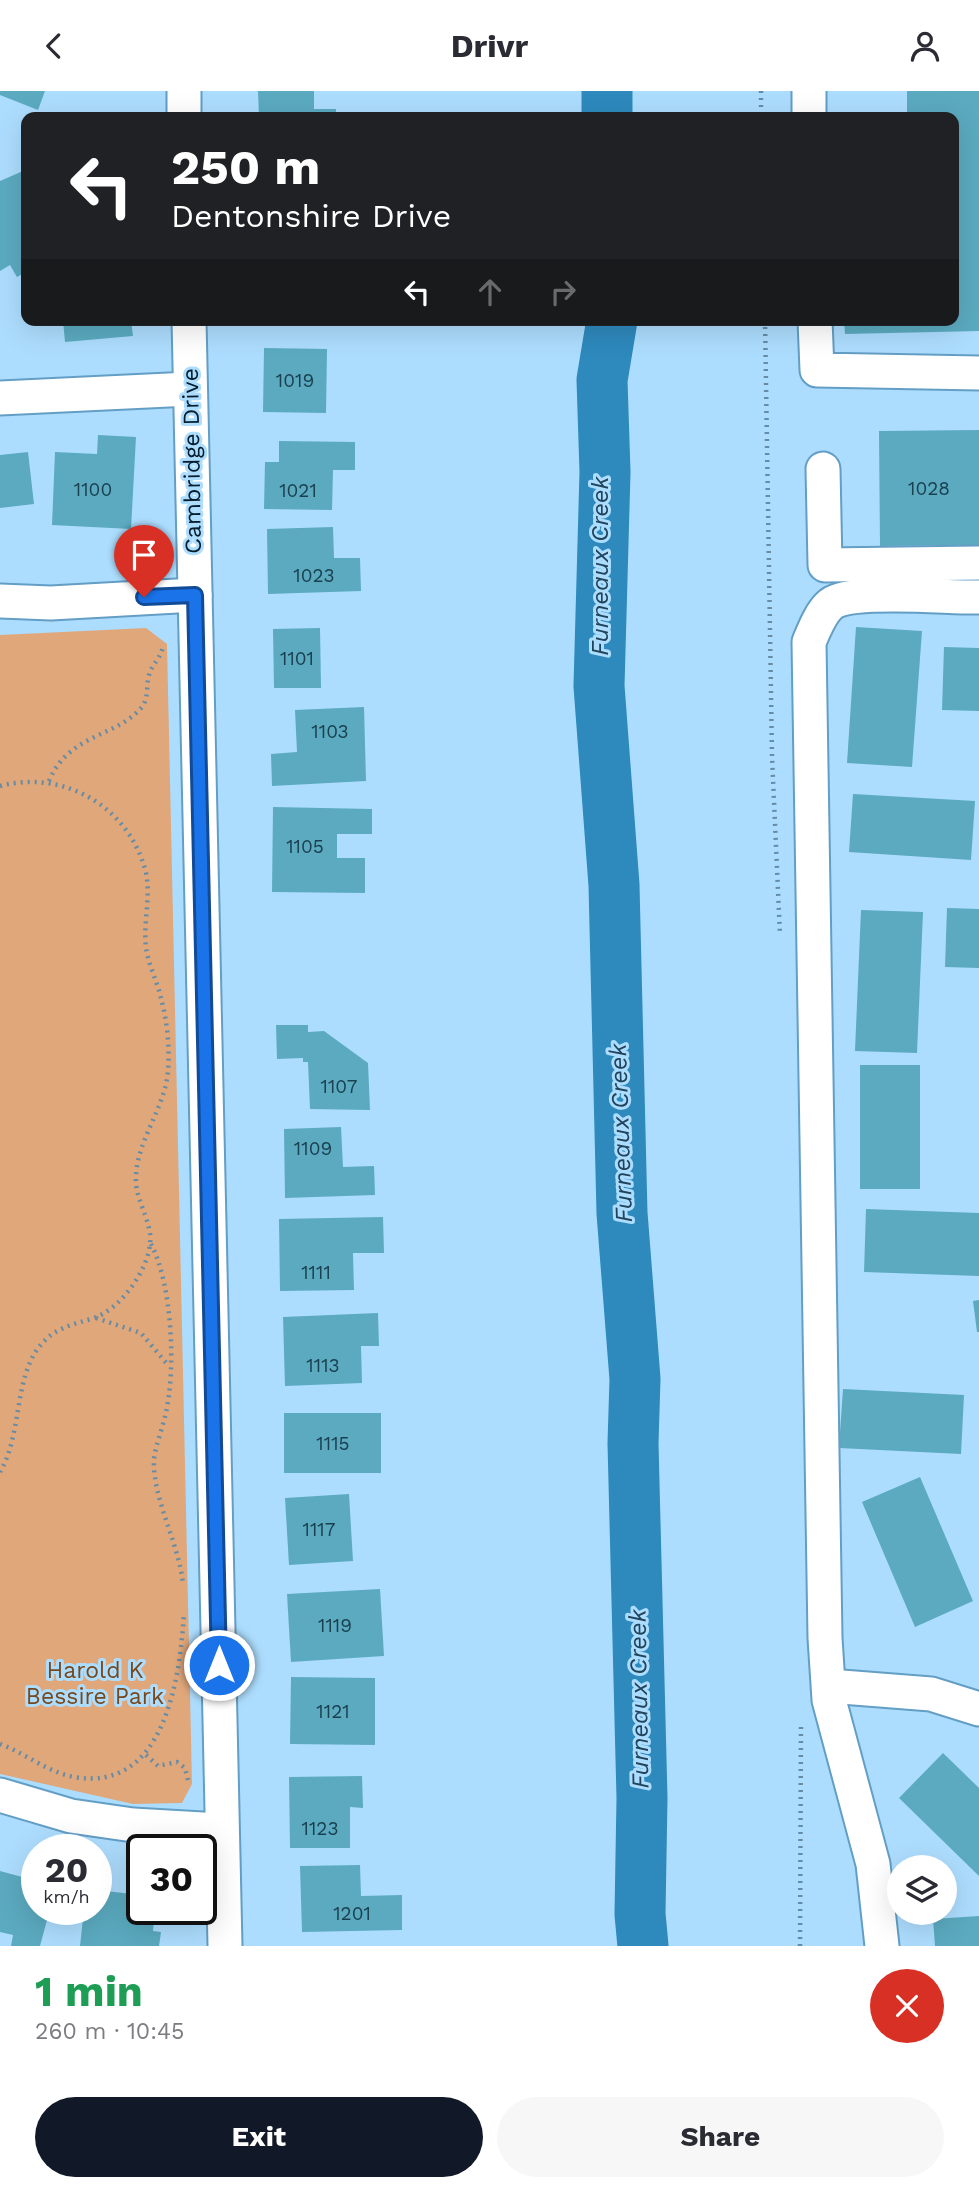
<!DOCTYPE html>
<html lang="en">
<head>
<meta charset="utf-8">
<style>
	:root { --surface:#fff; --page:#f7f7f7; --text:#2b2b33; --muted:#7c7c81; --accent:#111827 }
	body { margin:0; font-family:"Work Sans",sans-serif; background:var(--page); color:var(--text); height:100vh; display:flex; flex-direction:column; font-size:26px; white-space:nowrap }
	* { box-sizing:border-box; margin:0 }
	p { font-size:23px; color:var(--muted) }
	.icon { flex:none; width:38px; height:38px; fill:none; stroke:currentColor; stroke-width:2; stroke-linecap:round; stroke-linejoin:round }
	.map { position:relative; height:1855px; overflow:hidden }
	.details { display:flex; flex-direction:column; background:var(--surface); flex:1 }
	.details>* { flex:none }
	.top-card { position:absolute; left:21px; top:21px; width:938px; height:214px; border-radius:14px; box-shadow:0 7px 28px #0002; background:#202124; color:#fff; overflow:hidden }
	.controls { position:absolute; left:887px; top:1764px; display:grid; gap:14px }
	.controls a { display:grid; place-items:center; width:70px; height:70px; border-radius:50%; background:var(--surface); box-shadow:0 7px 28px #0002; font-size:35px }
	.speed { position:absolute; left:21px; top:1743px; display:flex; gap:14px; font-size:35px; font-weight:700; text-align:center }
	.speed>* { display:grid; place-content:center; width:91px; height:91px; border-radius:50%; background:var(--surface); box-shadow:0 7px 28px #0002; line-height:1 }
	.speed small { font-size:18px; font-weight:400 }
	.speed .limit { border:4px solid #111; border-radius:10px; background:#fff; color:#111 }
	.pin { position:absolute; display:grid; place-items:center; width:60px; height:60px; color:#fff; margin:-72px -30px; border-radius:50% 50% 50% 0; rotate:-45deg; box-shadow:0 0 7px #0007 }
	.pin .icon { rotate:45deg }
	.me { position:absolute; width:77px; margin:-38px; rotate:0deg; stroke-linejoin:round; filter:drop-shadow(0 0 5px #0008) }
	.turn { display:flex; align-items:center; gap:24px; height:147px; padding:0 35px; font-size:32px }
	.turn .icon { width:91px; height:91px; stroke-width:2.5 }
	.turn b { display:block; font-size:49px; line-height:60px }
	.lanes { display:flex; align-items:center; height:66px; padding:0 35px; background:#0003; justify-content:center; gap:35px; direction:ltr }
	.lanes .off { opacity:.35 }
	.round { display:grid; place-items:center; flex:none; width:74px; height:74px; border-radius:37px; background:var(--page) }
	.head { display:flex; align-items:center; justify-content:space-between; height:119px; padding:0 35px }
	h1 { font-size:42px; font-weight:700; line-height:52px; color:#1e9e55 }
	.action { display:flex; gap:14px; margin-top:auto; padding:14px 35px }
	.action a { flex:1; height:80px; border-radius:42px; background:var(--accent); color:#fff; font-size:28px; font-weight:700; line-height:80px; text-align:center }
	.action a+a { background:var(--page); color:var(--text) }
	header { display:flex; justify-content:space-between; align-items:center; height:91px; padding:0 35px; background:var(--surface); font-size:32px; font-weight:700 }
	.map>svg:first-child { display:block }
	.green { fill:#e0a77b }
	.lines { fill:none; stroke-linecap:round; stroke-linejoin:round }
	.river { stroke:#2e89bd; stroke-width:51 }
	.building { fill:#5baac0 }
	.minor-casing { stroke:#639ec5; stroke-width:37 }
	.path { stroke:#668ca5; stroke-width:4.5; stroke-dasharray:2 5; stroke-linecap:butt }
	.minor { stroke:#fff; stroke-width:33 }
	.route-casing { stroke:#114b97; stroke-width:18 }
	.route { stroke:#1a73e8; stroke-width:12 }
	.labels { text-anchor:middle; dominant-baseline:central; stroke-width:6; stroke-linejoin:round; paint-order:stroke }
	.number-label { font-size:19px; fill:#1a4050 }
	.street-label { font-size:23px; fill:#041c2b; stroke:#adddfe }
	.park-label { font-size:23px; fill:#78481d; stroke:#adddfe }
	.water-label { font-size:24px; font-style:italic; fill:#20445c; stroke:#adddfe }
</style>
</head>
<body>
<header><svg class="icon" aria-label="back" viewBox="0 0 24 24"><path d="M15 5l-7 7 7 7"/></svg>Drivr<svg class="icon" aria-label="person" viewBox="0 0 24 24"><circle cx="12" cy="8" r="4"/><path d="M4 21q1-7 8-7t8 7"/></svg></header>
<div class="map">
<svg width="979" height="1855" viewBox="0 0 979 1855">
	<rect width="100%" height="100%" fill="#adddfe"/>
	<path class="green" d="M 146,537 L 167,553 L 192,1693 L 182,1712 L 133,1713 L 0,1683 L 0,544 Z"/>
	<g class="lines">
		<g class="river">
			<path d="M 607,0 L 607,26"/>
			<path d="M 612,229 L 602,289 L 605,381 L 599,595 L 614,794 L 622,1122 L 635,1288 L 633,1352 L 642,1707 L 640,1823 L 643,1855"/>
		</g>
	</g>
	<g class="building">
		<path d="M 0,0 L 45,0 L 38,19 L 0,4 Z"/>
		<path d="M 258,0 L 314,0 L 314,18 L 336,18 L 336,26 L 259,26 Z"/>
		<path d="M 907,0 L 979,0 L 979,240 L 845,243 L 844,229 L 954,229 L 954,26 L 907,26 Z"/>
		<path d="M 23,80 L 26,85 L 26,181 L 17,186 L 10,174 L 0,180 L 0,90 Z"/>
		<path d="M 63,229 L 131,229 L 133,245 L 65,251 Z"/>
		<path d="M 264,257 L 327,258 L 326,322 L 263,321 Z"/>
		<path d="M 979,339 L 979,454 L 880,455 L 879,340 Z"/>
		<path d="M 98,344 L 136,346 L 131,438 L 52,434 L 55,361 L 97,363 Z"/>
		<path d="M 279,350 L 355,351 L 355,379 L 333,379 L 332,419 L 264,418 L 265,371 L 279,371 Z"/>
		<path d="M 28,361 L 34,413 L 0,417 L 0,364 Z"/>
		<path d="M 333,436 L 334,467 L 360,467 L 361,500 L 268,503 L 267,438 Z"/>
		<path d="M 856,536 L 922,540 L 912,676 L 847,672 Z"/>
		<path d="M 320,537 L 321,597 L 274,597 L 273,538 Z"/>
		<path d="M 944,556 L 979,557 L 979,620 L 942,619 Z"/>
		<path d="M 364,616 L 366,690 L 272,695 L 271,663 L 297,661 L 295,619 Z"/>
		<path d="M 853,703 L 975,710 L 971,769 L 849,761 Z"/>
		<path d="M 273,716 L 372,718 L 372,743 L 337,743 L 337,767 L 365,767 L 365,802 L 272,801 Z"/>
		<path d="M 947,817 L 979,818 L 979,877 L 945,876 Z"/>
		<path d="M 861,819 L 923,821 L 917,962 L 855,960 Z"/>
		<path d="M 276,934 L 308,934 L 308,941 L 324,940 L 368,972 L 370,1019 L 310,1018 L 308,971 L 303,971 L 303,967 L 277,968 Z"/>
		<rect x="860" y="974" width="60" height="124"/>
		<path d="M 341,1036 L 343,1076 L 374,1075 L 375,1104 L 285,1107 L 284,1038 Z"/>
		<path d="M 866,1118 L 979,1122 L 979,1185 L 864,1181 Z"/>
		<path d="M 383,1126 L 384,1162 L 353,1162 L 354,1199 L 280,1200 L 279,1128 Z"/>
		<path d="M 979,1209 L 979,1241 L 977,1241 L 973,1210 Z"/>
		<path d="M 378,1222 L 379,1255 L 361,1255 L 362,1292 L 285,1295 L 283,1226 Z"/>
		<path d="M 843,1298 L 964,1304 L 961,1363 L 839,1357 Z"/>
		<rect x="284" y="1322" width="97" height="60"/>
		<path d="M 920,1386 L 973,1510 L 915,1536 L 862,1411 Z"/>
		<path d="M 349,1403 L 353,1470 L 289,1474 L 285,1407 Z"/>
		<path d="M 380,1498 L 384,1565 L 291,1571 L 287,1503 Z"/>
		<path d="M 291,1586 L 375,1587 L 375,1654 L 290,1653 Z"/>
		<path d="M 943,1662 L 979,1697 L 979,1785 L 899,1707 Z"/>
		<path d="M 362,1685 L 363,1717 L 350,1716 L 350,1757 L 290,1757 L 289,1686 Z"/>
		<path d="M 360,1774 L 361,1805 L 402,1804 L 402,1839 L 302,1841 L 300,1775 Z"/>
		<path d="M 0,1780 L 37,1790 L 37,1818 L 50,1818 L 40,1855 L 11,1855 L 13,1844 L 0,1841 Z"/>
		<path d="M 96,1799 L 142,1804 L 142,1818 L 155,1818 L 153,1840 L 161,1841 L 159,1855 L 80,1855 L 84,1818 L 96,1818 Z"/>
		<path d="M 979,1825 L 979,1855 L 935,1855 L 933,1828 Z"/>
	</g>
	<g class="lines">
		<defs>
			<g id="minor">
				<path d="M 184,0 L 184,26"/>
				<path d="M 809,0 L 809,26"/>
				<path d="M 189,229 L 225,1855"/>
				<path d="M 815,229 L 817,279 L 979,282"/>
				<path d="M 0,307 L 190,298"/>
				<path d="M 823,378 L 825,474 L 979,472"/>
				<path d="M 0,510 L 51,512 L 195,504"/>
				<path d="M 829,1595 L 931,1603 L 979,1618"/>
				<path d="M 0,1704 L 71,1725 L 133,1734 L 220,1739"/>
				<path d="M 882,1855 L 873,1773 L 829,1609 L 825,1547 L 809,551 C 814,539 821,521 831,513 C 852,497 949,507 979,506"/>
			</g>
		</defs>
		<use href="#minor" class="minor-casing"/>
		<g class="path">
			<path d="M 761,0 L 761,26"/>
			<path d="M 765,229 L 772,665 L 780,844"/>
			<path d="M 49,690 C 69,642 116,647 142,616 C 149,606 146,594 149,584 C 152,573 161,567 163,555"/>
			<path d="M 0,695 C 64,678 130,716 146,782 C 151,807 143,831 146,856 C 148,873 157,890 161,907 C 167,929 170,957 168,980 C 165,1019 134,1052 136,1092 C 137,1111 153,1134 150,1153 C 147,1181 120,1218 94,1227 C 72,1234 55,1236 39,1256 C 14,1288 22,1344 0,1381"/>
			<path d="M 151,1153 C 172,1193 176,1277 166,1321 C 163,1337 156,1352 154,1368 C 152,1407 179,1452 183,1493"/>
			<path d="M 96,1227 L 141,1242 L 168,1274"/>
			<path d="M 0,1653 C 25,1662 47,1681 74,1686 C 165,1702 180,1587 184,1522"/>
			<path d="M 146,1664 L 158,1675 L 177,1671 L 185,1677 L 188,1689"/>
			<path d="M 800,1855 L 801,1633"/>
		</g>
		<use href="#minor" class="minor"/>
	</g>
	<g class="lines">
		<defs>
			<path id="route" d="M 144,506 L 195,504 L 219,1574"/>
		</defs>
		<use href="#route" class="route-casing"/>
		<use href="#route" class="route"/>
	</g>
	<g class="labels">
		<g class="number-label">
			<text x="295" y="289">1019</text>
			<text x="929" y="397">1028</text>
			<text x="93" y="398">1100</text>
			<text x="298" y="399">1021</text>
			<text x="314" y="484">1023</text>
			<text x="297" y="567">1101</text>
			<text x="330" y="640">1103</text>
			<text x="305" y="755">1105</text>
			<text x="339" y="995">1107</text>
			<text x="313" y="1057">1109</text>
			<text x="316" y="1181">1111</text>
			<text x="323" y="1274">1113</text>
			<text x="333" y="1352">1115</text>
			<text x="319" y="1438">1117</text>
			<text x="335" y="1534">1119</text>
			<text x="333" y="1620">1121</text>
			<text x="320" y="1737">1123</text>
			<text x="352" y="1822">1201</text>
		</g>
		<g class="street-label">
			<text transform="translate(192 370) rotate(-91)">Cambridge Drive</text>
		</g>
		<g class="park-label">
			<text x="95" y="1579">Harold K<tspan x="95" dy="26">Bessire Park</tspan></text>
		</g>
		<g class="water-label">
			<text transform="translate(600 475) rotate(-90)">Furneaux Creek</text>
			<text transform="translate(621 1042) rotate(-92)">Furneaux Creek</text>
			<text transform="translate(639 1608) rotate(-91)">Furneaux Creek</text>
		</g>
	</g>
</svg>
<div class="controls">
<a><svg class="icon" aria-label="layers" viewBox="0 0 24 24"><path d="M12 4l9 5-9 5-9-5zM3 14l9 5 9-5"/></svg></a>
</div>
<div class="speed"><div>20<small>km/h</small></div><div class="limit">30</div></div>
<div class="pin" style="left:144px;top:506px;background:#d93025"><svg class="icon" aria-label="arrive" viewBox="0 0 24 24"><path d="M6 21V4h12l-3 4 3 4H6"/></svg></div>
<svg class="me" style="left:219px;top:1574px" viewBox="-20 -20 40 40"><circle r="17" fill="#1a73e8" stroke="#fff" stroke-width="3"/><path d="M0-11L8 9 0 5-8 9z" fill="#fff"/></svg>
<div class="top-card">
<div class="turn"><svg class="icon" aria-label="left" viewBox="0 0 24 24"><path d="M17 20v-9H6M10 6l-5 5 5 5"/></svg><div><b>250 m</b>Dentonshire Drive</div></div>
<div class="lanes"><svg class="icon" aria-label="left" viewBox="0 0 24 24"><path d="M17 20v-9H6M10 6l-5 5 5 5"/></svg><svg class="icon off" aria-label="ahead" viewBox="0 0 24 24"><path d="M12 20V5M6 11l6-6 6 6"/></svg><svg class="icon off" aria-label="right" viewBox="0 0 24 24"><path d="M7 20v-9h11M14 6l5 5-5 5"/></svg></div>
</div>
</div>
<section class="details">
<div class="head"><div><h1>1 min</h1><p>260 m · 10:45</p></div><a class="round" style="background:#d93025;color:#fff"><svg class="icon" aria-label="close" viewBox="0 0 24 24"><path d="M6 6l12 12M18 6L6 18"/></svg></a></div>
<div class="action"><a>Exit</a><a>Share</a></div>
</section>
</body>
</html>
